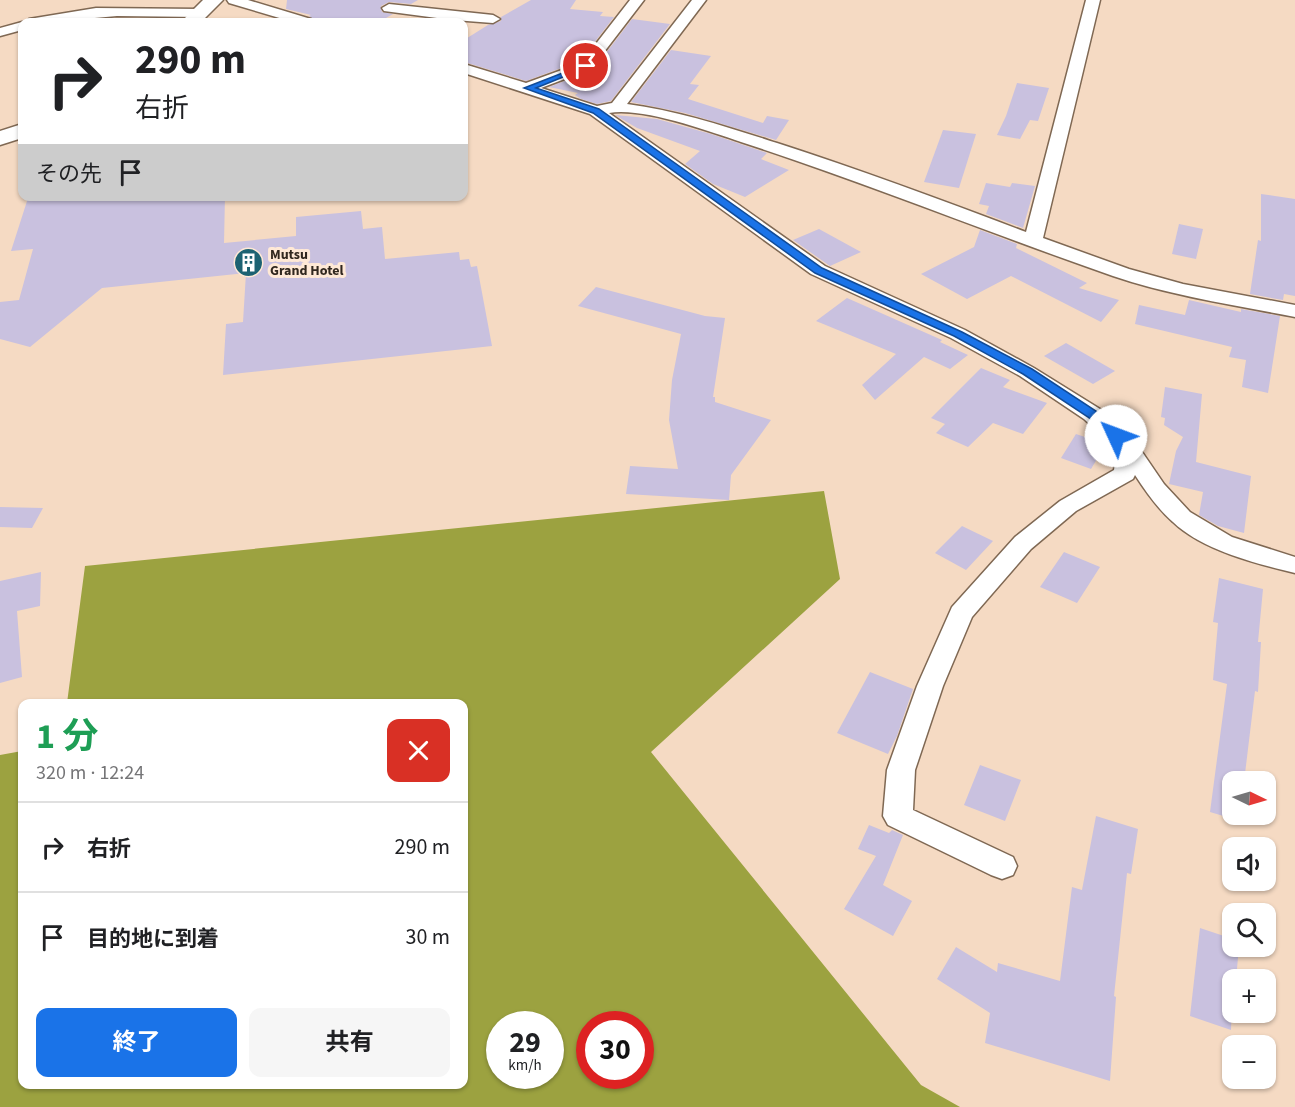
<!DOCTYPE html>
<html lang="ja">
<head>
<meta charset="utf-8">
<style>
	:root { --surface:#fff; --page:#f6f6f6; --text:#202124; --muted:#757577; --line:#e0e0e0; --accent:#1a73e8 }
	body { margin:0; font-family:"Source Sans 3","Noto Sans JP",sans-serif; background:var(--page); color:var(--text); height:100vh; display:flex; flex-direction:column; font-size:22px; white-space:nowrap }
	* { box-sizing:border-box; margin:0 }
	p { font-size:20px; color:var(--muted) }
	.icon { flex:none; width:33px; height:33px; fill:none; stroke:currentColor; stroke-width:2; stroke-linecap:round; stroke-linejoin:round }
	.map { position:relative; flex:1; overflow:hidden }
	.panel { position:absolute; left:18px; top:699px; width:450px; height:390px; display:flex; flex-direction:column; background:var(--surface); border-radius:12px; box-shadow:0 2px 4px #0004 }
	.panel>* { flex:none }
	.hud { position:absolute; left:18px; top:18px; width:450px; height:183px; border-radius:12px; box-shadow:0 2px 4px #0004; background:#fff; color:var(--text); overflow:hidden }
	.needle { width:39px; rotate:95deg }
	.buttons { position:absolute; left:1222px; top:771px; display:grid; gap:12px }
	.buttons a { display:grid; place-items:center; width:54px; height:54px; border-radius:12px; background:var(--surface); box-shadow:0 2px 4px #0004; font-size:30px }
	.speed { position:absolute; left:486px; top:1011px; display:flex; gap:12px; font-size:30px; font-weight:700; text-align:center }
	.speed>* { display:grid; place-content:center; width:78px; height:78px; border-radius:50%; background:var(--surface); box-shadow:0 2px 4px #0004; line-height:1 }
	.speed small { font-size:15px; font-weight:400 }
	.speed .limit { border:9px solid #d22; background:#fff; color:#111 }
	.pin { position:absolute; display:grid; place-items:center; width:51px; height:51px; color:#fff; margin:-26px; border:3px solid #fff; border-radius:50%; box-shadow:0 2px 6px #0007 }
	.me { position:absolute; width:66px; margin:-33px; rotate:313deg; stroke-linejoin:round; filter:drop-shadow(0 0 4px #0008) }
	.turn { display:flex; align-items:center; gap:21px; height:126px; padding:0 18px; font-size:27px }
	.turn .icon { width:78px; height:78px; stroke-width:2.5 }
	.turn b { display:block; font-size:42px; line-height:51px }
	.then { display:flex; align-items:center; height:57px; padding:0 18px; background:#0003; gap:12px; font-size:22px }
	.round { display:grid; place-items:center; flex:none; width:63px; height:63px; border-radius:12px; background:var(--page) }
	.headline { display:flex; align-items:center; justify-content:space-between; height:102px; padding:0 18px }
	h1 { font-size:36px; font-weight:700; line-height:45px; color:#1e9e55 }
	.button { display:flex; gap:12px; margin-top:auto; padding:12px 18px }
	.button a { flex:1; height:69px; border-radius:12px; background:var(--accent); color:#fff; font-size:24px; font-weight:700; line-height:69px; text-align:center }
	.button a+a { background:var(--page); color:var(--text) }
	ul { padding:0; list-style:none }
	li { display:flex; align-items:center; gap:18px; height:90px; padding:0 18px; border-top:2px solid var(--line) }
	li div { flex:1 }
	li b { display:block; font-size:22px }
	li em { font-style:normal }
	.map>svg:first-child { display:block }
	.forest { fill:#9ca240; fill-rule:evenodd }
	.building { fill:#c9c1df }
	.lines { fill:none; stroke-linecap:round; stroke-linejoin:round }
	.minor-casing { stroke:#7f6853; stroke-width:3 }
	.primary-casing { stroke:#7f6853; stroke-width:3 }
	.minor { fill:#fff; fill-rule:evenodd }
	.primary { fill:#fff; fill-rule:evenodd }
	.route { fill:#1a73e8; stroke:#114b97; stroke-width:1.5 }
	.labels { text-anchor:middle; dominant-baseline:central; stroke-width:6; stroke-linejoin:round; paint-order:stroke }
	.far-poi-label { font-size:14px; font-weight:bold; fill:#31271e; stroke:#ffe9d6; text-anchor:start }
</style>
</head>
<body>
<div class="map">
<svg width="1295" height="1107" viewBox="0 0 1295 1107">
	<rect width="100%" height="100%" fill="#f5dac3"/>
	<path class="forest" d="M 824,491 L 840,579 L 651,752 L 921,1085 L 960,1107 L 0,1107 L 0,755 L 22,751 L 22,1084 L 464,1084 L 464,704 L 67,703 L 85,566 ZM 500,1024 L 550,1024 L 550,1076 L 500,1076 ZM 640,1024 L 640,1076 L 590,1076 L 590,1024 Z"/>
	<g class="building">
		<path d="M 287,0 L 418,0 L 411,4 L 389,2 L 381,6 L 382,12 L 393,14 L 379,22 L 315,22 L 309,16 L 311,15 L 286,9 Z"/>
		<path d="M 531,0 L 576,0 L 570,9 L 603,12 L 600,16 L 614,17 L 580,61 L 526,81 L 464,62 L 464,40 L 488,25 L 501,21 L 501,17 Z"/>
		<path d="M 632,19 L 670,24 L 611,101 L 597,104 L 581,99 L 575,95 L 578,93 L 549,87 L 593,70 Z"/>
		<path d="M 671,50 L 711,56 L 690,84 L 699,85 L 688,99 L 763,123 L 767,116 L 789,120 L 776,140 L 685,113 L 631,102 Z"/>
		<path d="M 1017,83 L 1049,88 L 1038,121 L 1030,120 L 1020,139 L 997,135 L 1006,116 Z"/>
		<path d="M 615,115 L 657,119 L 711,134 L 767,153 L 761,159 L 789,170 L 745,197 L 713,184 L 685,164 L 700,151 L 637,128 Z"/>
		<path d="M 943,130 L 976,134 L 959,188 L 924,182 Z"/>
		<path d="M 986,183 L 1010,187 L 1012,183 L 1035,186 L 1023,228 L 986,214 L 989,206 L 979,204 Z"/>
		<path d="M 1261,194 L 1295,199 L 1295,296 L 1284,294 L 1283,300 L 1250,294 L 1258,240 L 1261,241 Z"/>
		<path d="M 30,196 L 225,196 L 224,243 L 296,236 L 296,217 L 361,211 L 363,229 L 382,227 L 385,259 L 459,252 L 460,260 L 469,259 L 471,267 L 477,266 L 492,346 L 223,375 L 226,324 L 243,322 L 246,273 L 102,288 L 30,347 L 0,339 L 0,302 L 19,300 L 33,249 L 11,251 L 28,198 Z"/>
		<path d="M 1179,224 L 1203,229 L 1196,259 L 1172,254 Z"/>
		<path d="M 819,229 L 861,252 L 830,266 L 793,240 Z"/>
		<path d="M 980,230 L 1017,244 L 1016,248 L 1087,283 L 1079,288 L 1119,300 L 1101,322 L 1011,276 L 967,299 L 921,274 L 974,247 Z"/>
		<path d="M 596,287 L 705,316 L 725,318 L 713,397 L 715,397 L 715,402 L 771,420 L 731,475 L 729,500 L 626,494 L 630,466 L 678,469 L 669,420 L 672,380 L 681,334 L 578,306 Z"/>
		<path d="M 847,298 L 942,340 L 940,342 L 968,355 L 950,369 L 924,357 L 875,400 L 862,385 L 896,354 L 816,321 Z"/>
		<path d="M 1189,300 L 1241,312 L 1241,309 L 1280,316 L 1268,393 L 1242,387 L 1246,360 L 1229,357 L 1232,347 L 1135,324 L 1139,305 L 1185,315 Z"/>
		<path d="M 1066,343 L 1115,371 L 1093,384 L 1044,356 Z"/>
		<path d="M 981,368 L 1010,380 L 1003,387 L 1047,403 L 1023,434 L 993,423 L 968,447 L 936,433 L 945,424 L 931,418 Z"/>
		<path d="M 1165,387 L 1202,394 L 1196,462 L 1251,476 L 1244,533 L 1218,526 L 1199,515 L 1203,492 L 1169,484 L 1176,451 L 1183,437 L 1164,425 L 1165,418 L 1161,417 Z"/>
		<path d="M 1076,434 L 1106,444 L 1091,469 L 1061,458 Z"/>
		<path d="M 0,507 L 43,508 L 32,528 L 0,527 Z"/>
		<path d="M 962,526 L 993,541 L 966,570 L 935,553 Z"/>
		<path d="M 1064,552 L 1100,567 L 1077,603 L 1040,587 Z"/>
		<path d="M 41,572 L 40,606 L 17,611 L 22,677 L 0,683 L 0,581 Z"/>
		<path d="M 1219,578 L 1263,589 L 1258,642 L 1261,642 L 1258,692 L 1255,691 L 1244,782 L 1233,782 L 1233,814 L 1240,814 L 1240,821 L 1210,812 L 1227,684 L 1213,680 L 1218,623 L 1213,622 Z"/>
		<path d="M 870,672 L 913,689 L 897,736 L 888,754 L 837,733 Z"/>
		<path d="M 980,765 L 1021,780 L 1005,821 L 964,805 Z"/>
		<path d="M 1096,816 L 1138,829 L 1131,874 L 1127,873 L 1114,996 L 1116,997 L 1110,1081 L 985,1043 L 990,1013 L 937,979 L 956,947 L 997,972 L 998,963 L 1060,981 L 1072,887 L 1082,890 Z"/>
		<path d="M 869,825 L 889,833 L 892,830 L 903,835 L 883,885 L 912,901 L 893,936 L 844,909 L 876,856 L 858,849 Z"/>
		<path d="M 1200,928 L 1233,939 L 1233,946 L 1239,946 L 1236,980 L 1233,980 L 1231,1030 L 1190,1016 Z"/>
	</g>
	<g class="lines">
		<defs>
			<g id="minor">
				<path d="M 227,0 L 248,0 L 311,19 L 313,22 L 293,22 L 229,3 Z"/>
				<path d="M 630,0 L 644,0 L 591,69 L 541,88 L 597,106 L 612,103 L 692,0 L 706,0 L 627,104 C 679,111 727,127 777,143 C 861,170 944,201 1026,232 L 1086,0 L 1100,0 L 1043,238 L 1129,269 L 1183,284 L 1295,305 L 1295,317 C 1234,305 1172,296 1113,276 C 989,233 867,183 741,142 C 708,131 643,107 609,113 L 825,266 L 965,330 L 1034,368 L 1100,409 L 1136,443 L 1164,484 L 1190,512 L 1232,537 L 1295,557 L 1295,573 C 1257,564 1202,550 1173,522 C 1158,509 1146,492 1135,475 L 1133,479 L 1076,511 L 1031,549 L 972,617 L 943,686 L 915,770 L 913,810 L 1013,857 L 1017,866 L 1013,875 L 1002,879 L 991,875 L 888,825 L 883,816 L 887,770 L 917,686 L 952,607 L 1015,537 L 1060,501 L 1114,470 L 1117,450 L 1084,419 L 1020,376 L 951,338 L 811,274 L 590,114 L 464,73 L 464,64 L 526,83 L 581,63 Z"/>
				<path d="M 389,4 L 493,15 L 500,19 L 493,23 L 454,20 L 434,22 L 437,18 L 384,11 L 382,8 Z"/>
				<path d="M 96,8 L 200,9 L 207,13 L 200,17 L 117,16 L 50,22 L 27,22 L 29,19 Z"/>
				<path d="M 22,22 L 25,22 L 22,22 L 22,30 L 0,36 L 0,28 Z"/>
			</g>
			<g id="primary">
				<path d="M 203,0 L 223,0 L 201,22 L 181,22 Z"/>
				<path d="M 22,124 L 22,138 L 0,145 L 0,131 Z"/>
			</g>
		</defs>
		<use href="#minor" class="minor-casing"/>
		<use href="#primary" class="primary-casing"/>
		<use href="#minor" class="minor"/>
		<use href="#primary" class="primary"/>
	</g>
	<path class="route" d="M 583,65 L 590,66 L 536,88 L 599,109 L 822,268 L 962,332 L 1032,369 L 1096,411 L 1121,434 L 1122,436 L 1121,439 L 1112,439 L 1088,417 L 1023,374 L 954,336 L 815,273 L 593,113 L 524,88 Z"/>
	<defs>
		<symbol id="building-disc" viewBox="-11 -11 22 22"><circle r="9.5" fill="#1c6272" stroke="#ffe9d6"/><path d="M-4-6H4V6H1V3H-1V6H-4ZM-2.5-4.3h1.7v1.8h-1.7ZM.8-4.3h1.7v1.8H.8ZM-2.5-1h1.7V.8h-1.7ZM.8-1h1.7V.8H.8Z" fill="#fff"/></symbol>
	</defs>
	<g fill-rule="evenodd">
		<use href="#building-disc" x="232" y="246" width="33" height="33"/>
	</g>
	<g class="labels">
		<g class="far-poi-label">
			<text x="270" y="255">Mutsu<tspan x="270" dy="16">Grand Hotel</tspan></text>
		</g>
	</g>
</svg>
<div class="buttons">
<a><svg class="needle" viewBox="-14 -14 28 28"><path d="M0-13l5 13h-10z" fill="#e53935"/><path d="M0 13l5-13h-10z" fill="#757577"/></svg></a>
<a><svg class="icon" aria-label="sound" viewBox="0 0 24 24"><path d="M4 9h4l5-4v14l-5-4H4zM17 9q2 3 0 6"/></svg></a>
<a><svg class="icon" aria-label="search" viewBox="0 0 24 24"><circle cx="10" cy="10" r="6"/><path d="M15 15l6 6"/></svg></a>
<a>+</a>
<a>−</a>
</div>
<div class="speed"><div>29<small>km/h</small></div><div class="limit">30</div></div>
<div class="pin" style="left:586px;top:66px;background:#d93025"><svg class="icon" aria-label="arrive" viewBox="0 0 24 24"><path d="M6 21V4h12l-3 4 3 4H6"/></svg></div>
<svg class="me" style="left:1116px;top:436px" viewBox="-20 -20 40 40"><circle r="19" fill="#fff"/><path d="M0-13L10 11 0 6-10 11z" fill="#1a73e8"/></svg>
<div class="hud">
<div class="turn"><svg class="icon" aria-label="right" viewBox="0 0 24 24"><path d="M7 20v-9h11M14 6l5 5-5 5"/></svg><div><b>290 m</b>右折</div></div>
<div class="then">その先<svg class="icon" aria-label="arrive" viewBox="0 0 24 24"><path d="M6 21V4h12l-3 4 3 4H6"/></svg></div>
</div>
<section class="panel">
<div class="headline"><div><h1>1 分</h1><p>320 m · 12:24</p></div><a class="round" style="background:#d93025;color:#fff"><svg class="icon" aria-label="close" viewBox="0 0 24 24"><path d="M6 6l12 12M18 6L6 18"/></svg></a></div>
<ul>
<li><svg class="icon" aria-label="right" viewBox="0 0 24 24"><path d="M7 20v-9h11M14 6l5 5-5 5"/></svg><div><b>右折</b></div><em>290 m</em></li>
<li><svg class="icon" aria-label="arrive" viewBox="0 0 24 24"><path d="M6 21V4h12l-3 4 3 4H6"/></svg><div><b>目的地に到着</b></div><em>30 m</em></li>
</ul>
<div class="button"><a>終了</a><a>共有</a></div>
</section>
</div>
</body>
</html>
